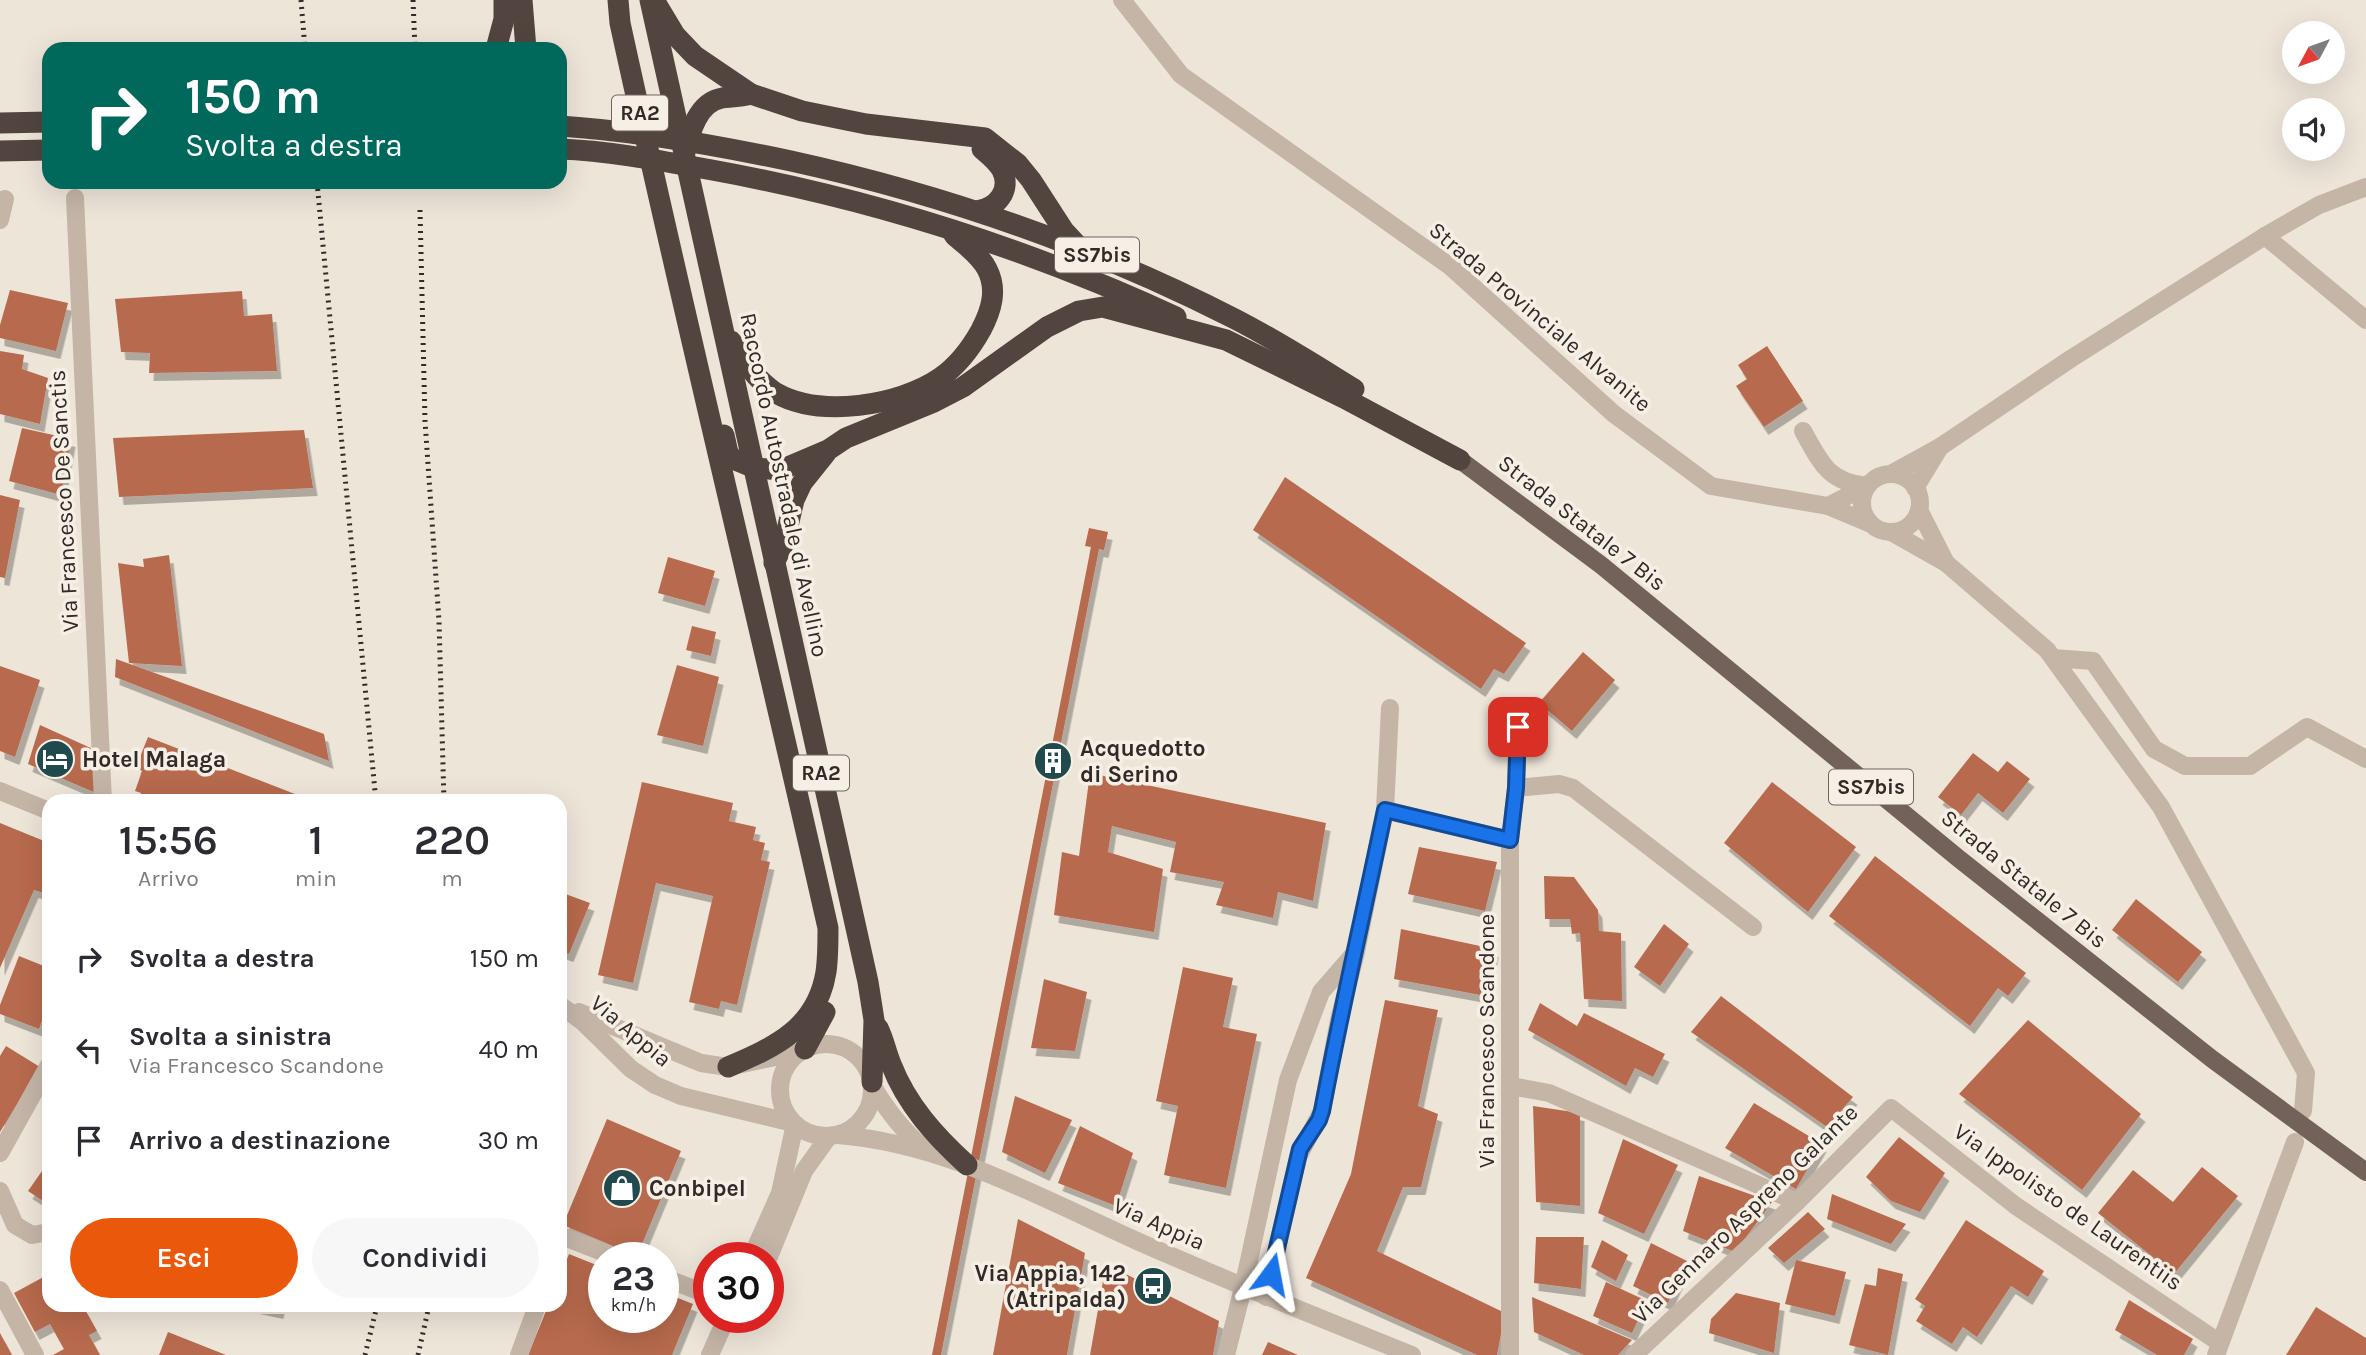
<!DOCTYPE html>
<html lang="it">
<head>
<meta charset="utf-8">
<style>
	:root { --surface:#fff; --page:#f7f7f7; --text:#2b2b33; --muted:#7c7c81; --accent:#ea580c }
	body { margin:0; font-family:Karla,sans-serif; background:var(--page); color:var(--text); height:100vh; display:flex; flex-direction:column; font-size:26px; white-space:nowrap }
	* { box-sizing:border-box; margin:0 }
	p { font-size:23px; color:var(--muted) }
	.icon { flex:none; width:38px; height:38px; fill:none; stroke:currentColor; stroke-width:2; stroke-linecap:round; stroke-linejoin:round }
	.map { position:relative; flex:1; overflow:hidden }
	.side { position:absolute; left:42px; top:794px; width:525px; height:518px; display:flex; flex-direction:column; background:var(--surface); border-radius:21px; box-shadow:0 7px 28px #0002 }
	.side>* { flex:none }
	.top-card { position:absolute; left:42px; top:42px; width:525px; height:147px; border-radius:21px; box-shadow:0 7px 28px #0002; background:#00695c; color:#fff; overflow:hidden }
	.needle { width:46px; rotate:229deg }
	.controls { position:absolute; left:2282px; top:21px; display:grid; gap:14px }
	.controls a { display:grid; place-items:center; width:63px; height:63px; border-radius:50%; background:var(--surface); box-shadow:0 7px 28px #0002; font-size:35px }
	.speed { position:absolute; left:588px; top:1242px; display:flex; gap:14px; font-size:35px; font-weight:700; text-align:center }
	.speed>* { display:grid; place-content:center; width:91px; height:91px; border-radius:50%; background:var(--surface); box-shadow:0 7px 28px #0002; line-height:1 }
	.speed small { font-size:18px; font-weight:400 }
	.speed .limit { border:10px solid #d22; background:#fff; color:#111 }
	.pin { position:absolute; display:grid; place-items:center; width:60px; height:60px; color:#fff; margin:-30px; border-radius:14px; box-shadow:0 4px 10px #0006 }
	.me { position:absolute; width:77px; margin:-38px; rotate:13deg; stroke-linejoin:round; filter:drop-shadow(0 0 5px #0008) }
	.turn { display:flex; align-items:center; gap:24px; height:147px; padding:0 28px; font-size:32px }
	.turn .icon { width:91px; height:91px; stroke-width:2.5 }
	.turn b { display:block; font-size:49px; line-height:60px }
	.eta { display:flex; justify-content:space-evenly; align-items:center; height:119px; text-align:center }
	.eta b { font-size:42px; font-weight:600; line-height:49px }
	.button { display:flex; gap:14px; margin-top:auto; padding:14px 28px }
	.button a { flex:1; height:80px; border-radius:42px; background:var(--accent); color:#fff; font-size:28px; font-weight:600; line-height:80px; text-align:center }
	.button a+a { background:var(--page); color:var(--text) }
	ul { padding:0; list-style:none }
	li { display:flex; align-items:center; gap:21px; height:91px; padding:0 28px }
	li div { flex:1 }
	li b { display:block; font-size:26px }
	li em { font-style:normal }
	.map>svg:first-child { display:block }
	.building { fill:#b76b4e; filter:url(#shadow) }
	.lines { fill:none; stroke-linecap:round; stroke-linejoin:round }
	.minor { stroke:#c4b5a7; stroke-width:18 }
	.major { stroke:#726259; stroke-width:18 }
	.highway { stroke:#52453f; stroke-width:21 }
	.rail { stroke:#322a27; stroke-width:5; stroke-dasharray:2 5; stroke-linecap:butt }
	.route-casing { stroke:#114b97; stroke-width:18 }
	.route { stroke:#1a73e8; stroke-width:12 }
	.labels { text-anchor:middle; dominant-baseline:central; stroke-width:7; stroke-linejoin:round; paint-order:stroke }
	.shield { fill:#f6efe5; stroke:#6d6560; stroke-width:2 }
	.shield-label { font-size:21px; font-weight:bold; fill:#322a27 }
	.street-label { font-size:23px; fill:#322a27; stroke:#f6efe5 }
	.poi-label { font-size:23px; font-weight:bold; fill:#322a27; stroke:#f6efe5; text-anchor:start }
</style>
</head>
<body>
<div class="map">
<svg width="2366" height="1355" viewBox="0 0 2366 1355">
	<defs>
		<filter id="shadow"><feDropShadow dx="4.5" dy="8" stdDeviation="0" flood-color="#0004"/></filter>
	</defs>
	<rect width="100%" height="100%" fill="#eee5d9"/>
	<g class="building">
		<path d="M 10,290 L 68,303 L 56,351 L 0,338 L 0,325 Z"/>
		<path d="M 242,291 L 244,316 L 272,314 L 277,371 L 149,373 L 150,353 L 121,352 L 115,299 Z"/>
		<path d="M 1767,346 L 1803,401 L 1764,427 L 1736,386 L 1747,379 L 1738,365 Z"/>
		<path d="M 0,351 L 24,355 L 22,369 L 48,378 L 40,424 L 0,414 Z"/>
		<path d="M 22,428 L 71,439 L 61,495 L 9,481 Z"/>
		<path d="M 304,430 L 313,488 L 119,497 L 113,438 Z"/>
		<path d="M 1285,477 L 1526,643 L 1504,674 L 1494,669 L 1481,689 L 1253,530 Z"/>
		<path d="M 0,495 L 20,500 L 5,578 L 0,577 Z"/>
		<path d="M 1089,528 L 1108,532 L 1104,550 L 1099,549 L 941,1355 L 932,1355 L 1091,547 L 1085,546 Z"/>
		<path d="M 169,555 L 182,666 L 129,663 L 118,563 L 144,567 L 143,559 Z"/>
		<path d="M 668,557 L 715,571 L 705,606 L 658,593 Z"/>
		<path d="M 692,626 L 716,632 L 711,656 L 686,650 Z"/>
		<path d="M 1583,652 L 1615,680 L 1572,731 L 1539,703 Z"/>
		<path d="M 116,659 L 324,734 L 329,761 L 115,677 Z"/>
		<path d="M 677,665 L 719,677 L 703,746 L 657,735 Z"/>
		<path d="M 0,666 L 40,680 L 15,757 L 0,751 Z"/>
		<path d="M 40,725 L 93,749 L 96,793 L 28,764 Z"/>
		<path d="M 148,737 L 313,801 L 313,802 L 138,802 L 141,793 L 135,791 L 142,771 L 136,767 Z"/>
		<path d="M 1973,753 L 1998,772 L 2007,761 L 2030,779 L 2003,813 L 1978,793 L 1961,815 L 1938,797 Z"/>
		<path d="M 1090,773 L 1326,823 L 1313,901 L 1278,892 L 1273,918 L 1216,905 L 1224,882 L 1170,872 L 1176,842 L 1112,826 L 1108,852 L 1163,869 L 1154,932 L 1054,915 L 1062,852 L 1079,856 Z"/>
		<path d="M 642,782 L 733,803 L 729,821 L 756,827 L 753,840 L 765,843 L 761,860 L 770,862 L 737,1005 L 721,1001 L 719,1009 L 689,1002 L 713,896 L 656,883 L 633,983 L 598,975 Z"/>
		<path d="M 1772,782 L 1856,847 L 1808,912 L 1724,843 Z"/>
		<path d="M 0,823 L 49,843 L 49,881 L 44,893 L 34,890 L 0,968 Z"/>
		<path d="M 1419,847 L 1497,862 L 1485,911 L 1408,894 Z"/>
		<path d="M 1875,856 L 2026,973 L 2008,996 L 1998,988 L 1970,1026 L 1829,916 Z"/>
		<path d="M 1544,876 L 1574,877 L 1598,910 L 1599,931 L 1621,933 L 1622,1001 L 1584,999 L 1580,933 L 1572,934 L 1570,919 L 1545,919 Z"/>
		<path d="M 560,892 L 590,903 L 569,954 L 560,951 Z"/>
		<path d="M 2136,899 L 2202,952 L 2178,982 L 2112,930 Z"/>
		<path d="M 1664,924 L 1689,944 L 1660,986 L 1634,967 Z"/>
		<path d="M 1401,929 L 1494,949 L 1486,996 L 1394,979 Z"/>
		<path d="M 49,953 L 49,1002 L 39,1029 L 0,1014 L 0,1005 L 19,956 L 44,966 Z"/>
		<path d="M 1183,967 L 1233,978 L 1223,1027 L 1257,1034 L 1226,1188 L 1164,1175 L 1178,1106 L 1156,1101 Z"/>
		<path d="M 1044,979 L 1087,992 L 1075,1051 L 1031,1048 Z"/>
		<path d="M 1721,996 L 1853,1097 L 1827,1127 L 1691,1032 Z"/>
		<path d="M 1385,1000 L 1438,1010 L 1418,1106 L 1438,1114 L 1421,1187 L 1403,1187 L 1377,1251 L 1505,1313 L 1497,1355 L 1477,1355 L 1306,1278 L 1351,1174 Z"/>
		<path d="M 1540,1003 L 1577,1026 L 1584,1013 L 1665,1054 L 1653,1077 L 1635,1068 L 1626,1086 L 1528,1030 Z"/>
		<path d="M 2028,1020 L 2141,1114 L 2082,1190 L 1959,1094 Z"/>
		<path d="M 6,1046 L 40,1067 L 0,1132 L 0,1056 Z"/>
		<path d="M 1015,1096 L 1072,1120 L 1045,1173 L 1002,1152 Z"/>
		<path d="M 1754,1103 L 1822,1144 L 1796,1189 L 1725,1148 Z"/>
		<path d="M 1533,1106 L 1580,1113 L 1580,1206 L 1536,1202 Z"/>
		<path d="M 607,1119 L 681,1151 L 637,1256 L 563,1225 Z"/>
		<path d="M 1080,1126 L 1133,1153 L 1116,1206 L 1058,1183 Z"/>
		<path d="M 1899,1137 L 1945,1173 L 1920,1212 L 1891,1201 L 1866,1177 Z"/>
		<path d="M 1623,1139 L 1678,1165 L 1644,1234 L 1598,1213 Z"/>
		<path d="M 49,1161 L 49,1205 L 28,1191 Z"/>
		<path d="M 2202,1167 L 2238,1196 L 2174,1274 L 2098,1213 L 2133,1170 L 2173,1202 Z"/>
		<path d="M 1699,1176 L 1772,1202 L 1735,1252 L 1683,1231 Z"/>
		<path d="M 1832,1194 L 1906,1224 L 1891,1244 L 1827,1219 Z"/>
		<path d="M 1808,1212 L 1825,1229 L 1784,1263 L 1768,1248 Z"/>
		<path d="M 1018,1219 L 1085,1253 L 1067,1355 L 993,1355 Z"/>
		<path d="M 1966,1220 L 2044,1271 L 2028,1297 L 2011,1286 L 1977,1337 L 1963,1327 L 1952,1344 L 1916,1321 L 1925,1306 L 1915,1299 Z"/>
		<path d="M 1536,1237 L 1584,1237 L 1581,1289 L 1534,1283 Z"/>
		<path d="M 1602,1240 L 1628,1255 L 1616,1281 L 1591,1267 Z"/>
		<path d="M 1651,1243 L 1687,1261 L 1668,1303 L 1633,1286 Z"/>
		<path d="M 569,1254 L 604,1268 L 604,1318 L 663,1318 L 663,1292 L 693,1304 L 672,1355 L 528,1355 L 548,1306 L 560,1306 L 560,1276 Z"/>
		<path d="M 1796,1260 L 1846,1272 L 1835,1316 L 1785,1304 Z"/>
		<path d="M 1106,1264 L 1219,1321 L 1213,1355 L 1090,1355 Z"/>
		<path d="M 1878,1268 L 1903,1274 L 1888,1355 L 1849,1345 L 1865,1284 L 1876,1286 Z"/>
		<path d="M 49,1274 L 49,1306 L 83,1306 L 97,1331 L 89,1335 L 100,1355 L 53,1355 L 64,1349 L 50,1324 L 35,1332 L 14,1293 Z"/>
		<path d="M 1606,1282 L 1647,1301 L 1632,1333 L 1593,1316 Z"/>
		<path d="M 1736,1293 L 1780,1303 L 1774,1353 L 1709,1333 L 1711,1319 Z"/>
		<path d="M 1532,1297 L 1632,1340 L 1618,1355 L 1584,1355 L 1534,1332 Z"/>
		<path d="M 2129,1300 L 2193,1339 L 2184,1355 L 2157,1355 L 2115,1330 Z"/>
		<path d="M 255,1306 L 280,1306 L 279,1311 Z"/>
		<path d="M 2316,1307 L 2366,1338 L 2366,1355 L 2286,1355 Z"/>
		<path d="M 168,1332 L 226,1355 L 159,1355 Z"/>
		<path d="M 0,1333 L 12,1355 L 0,1355 Z"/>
		<path d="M 1268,1342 L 1298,1355 L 1262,1355 Z"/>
	</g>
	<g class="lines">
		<g class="minor">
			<path d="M 1122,0 L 1181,75 L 1451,267 L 1614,414 L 1711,486 L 1828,506"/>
			<path d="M 75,198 L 103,802"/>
			<path d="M 0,220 L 5,199"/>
			<path d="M 2265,236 L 2366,320"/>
			<path d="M 1803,431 C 1821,463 1828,482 1867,486"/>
			<path d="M 1940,447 L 2072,358 L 2265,236 L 2319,205 L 2366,187"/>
			<path d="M 1891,474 L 1940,447 L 1915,488"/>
			<circle cx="1891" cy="503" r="29"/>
			<path d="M 1867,486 L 1828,506 L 1871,524"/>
			<path d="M 1919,510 L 1946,563"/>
			<path d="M 1891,532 L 1946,563 L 2047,650 L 2161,807 L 2306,1073 L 2303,1111"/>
			<path d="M 2053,658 L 2093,661 L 2154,749 L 2185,766 L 2250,766 L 2307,727 L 2366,759"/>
			<path d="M 1516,788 L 1559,784 L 1573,788 L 1753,927"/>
			<path d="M 0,791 L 49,811"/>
			<path d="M 1385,810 L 1510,840"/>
			<path d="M 560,1005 L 583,1022 L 631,1069 L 655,1085 L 681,1096 L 793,1123"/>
			<path d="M 579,1012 L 701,1063 L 728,1067 L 798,1052"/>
			<circle cx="826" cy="1090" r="46"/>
			<path d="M 1511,1086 L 1549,1093 L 1797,1202"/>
			<path d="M 873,1087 C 887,1110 901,1129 922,1147"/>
			<path d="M 838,1135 C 944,1143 1041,1198 1137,1241 C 1228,1281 1319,1318 1412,1355"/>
			<path d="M 0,1153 L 49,1065"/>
			<path d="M 0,1191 L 15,1225 L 32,1235 L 49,1232"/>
			<path d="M 560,1240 L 562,1236 L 618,1258"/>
			<path d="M 751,1258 L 780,1193 L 795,1124"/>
			<path d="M 768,1259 L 804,1171 L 829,1136"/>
			<path d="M 663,1277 L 709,1295"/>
			<path d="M 0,1290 L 35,1355"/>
			<path d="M 1266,1297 L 1298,1157 L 1322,1111 L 1339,1020 L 1356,952 L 1385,810 L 1390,708"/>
			<path d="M 720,1318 L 733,1322 L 745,1318"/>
			<path d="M 519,1355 L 537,1306"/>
			<path d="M 710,1355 L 725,1321"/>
			<path d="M 1226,1355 L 1243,1288 L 1288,1080 L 1321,992 L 1354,954"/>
			<path d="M 1510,1355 L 1510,840 L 1516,788 L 1518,727"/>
			<path d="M 1634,1355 L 1797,1202 L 1891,1108 L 2016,1206 L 2220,1343"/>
			<path d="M 2216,1355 L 2295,1142"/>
		</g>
		<path class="major" d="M 1460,460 L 1601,565 L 1958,858 L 2212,1059 L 2366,1172"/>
		<g class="highway">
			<path d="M 522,0 L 526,49"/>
			<path d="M 618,0 L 620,23 C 686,326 760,626 828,928 C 828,943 828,958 826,972 C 817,1028 775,1047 728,1067"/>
			<path d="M 650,0 L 868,982 L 874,1020 L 872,1082"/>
			<path d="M 657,5 L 675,35 L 695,56 L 751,94 L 802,111 L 866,124 L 985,138 L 1018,164 L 1031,180 L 1064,231 L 1077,245"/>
			<path d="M 496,49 L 504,19 L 504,0"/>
			<path d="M 0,123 L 49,122"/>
			<path d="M 560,126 C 638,131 715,145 791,161 C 946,195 1094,247 1235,319 C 1276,340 1315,365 1354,389"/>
			<path d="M 560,149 C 611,151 662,161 712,170 C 872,199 1029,249 1176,317"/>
			<path d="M 0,151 L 49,150"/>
			<path d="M 685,152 C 690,132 698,102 722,98 C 732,97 741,97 751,94"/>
			<path d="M 977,211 C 997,208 1012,190 1002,170 C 997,161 989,155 982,149"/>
			<path d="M 731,341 C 744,361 756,380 776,393 C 820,418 899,406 940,378 C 957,366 971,348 981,330 C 991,311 998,290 987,269 C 980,255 966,246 954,235"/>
			<path d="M 724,435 L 728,453 L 733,459 L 755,468 L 781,470 L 828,450 L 846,438 L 934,402 L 963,387 L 1047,327 L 1079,311 L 1103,307 L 1226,340 L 1344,398 L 1460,460"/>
			<path d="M 774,563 L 784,543 L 794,500 L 802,483 L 826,453"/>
			<path d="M 878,1028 C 884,1040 886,1052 891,1064 C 907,1105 935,1136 967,1165"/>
			<path d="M 805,1049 L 825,1012"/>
		</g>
		<g class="rail">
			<path d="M 301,0 L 305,49"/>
			<path d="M 413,0 L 415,49"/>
			<path d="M 317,182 L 376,802"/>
			<path d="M 420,210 L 425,421 L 439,621 L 444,802"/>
			<path d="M 365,1355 L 377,1306"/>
			<path d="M 418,1355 L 429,1306"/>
		</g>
	</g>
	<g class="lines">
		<defs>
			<path id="route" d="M 1271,1274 L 1300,1149 L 1319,1120 L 1322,1111 C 1341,1010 1364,911 1385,810 L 1510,840 L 1516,788 L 1518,727"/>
		</defs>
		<use href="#route" class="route-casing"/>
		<use href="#route" class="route"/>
	</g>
	<defs>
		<symbol id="hotel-disc" viewBox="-11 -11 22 22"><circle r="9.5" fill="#214a4e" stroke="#f6efe5"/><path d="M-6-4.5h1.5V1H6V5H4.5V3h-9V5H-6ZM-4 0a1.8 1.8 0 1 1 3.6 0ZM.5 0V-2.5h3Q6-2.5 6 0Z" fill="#fff"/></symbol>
		<symbol id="building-disc" viewBox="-11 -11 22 22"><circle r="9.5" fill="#214a4e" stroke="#f6efe5"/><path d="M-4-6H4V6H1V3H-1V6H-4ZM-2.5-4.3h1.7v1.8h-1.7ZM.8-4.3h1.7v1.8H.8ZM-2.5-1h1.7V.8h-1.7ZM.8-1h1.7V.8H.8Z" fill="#fff"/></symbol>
		<symbol id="shop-disc" viewBox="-11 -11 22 22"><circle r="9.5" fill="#214a4e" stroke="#f6efe5"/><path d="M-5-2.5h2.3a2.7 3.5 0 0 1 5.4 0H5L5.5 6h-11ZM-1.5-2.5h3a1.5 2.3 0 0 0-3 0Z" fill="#fff"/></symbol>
		<symbol id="bus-disc" viewBox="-11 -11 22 22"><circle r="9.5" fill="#214a4e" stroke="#f6efe5"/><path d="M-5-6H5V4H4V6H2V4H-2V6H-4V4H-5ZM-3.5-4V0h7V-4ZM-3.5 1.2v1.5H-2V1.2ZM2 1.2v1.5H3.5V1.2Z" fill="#fff"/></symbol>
	</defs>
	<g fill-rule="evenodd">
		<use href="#hotel-disc" x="33" y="737" width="44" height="44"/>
		<use href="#building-disc" x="1031" y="739" width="44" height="44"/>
		<use href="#shop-disc" x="600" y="1166" width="44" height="44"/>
		<use href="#bus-disc" x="1131" y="1264" width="44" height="44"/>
	</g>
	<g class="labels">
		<g class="shield">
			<rect x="612" y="95.5" width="56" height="35" rx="5"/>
			<rect x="1055" y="237.5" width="84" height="35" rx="5"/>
			<rect x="793" y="755.5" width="56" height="35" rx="5"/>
			<rect x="1829" y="769.5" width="84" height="35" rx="5"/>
		</g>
		<g class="shield-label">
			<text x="640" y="113">RA2</text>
			<text x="1097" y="255">SS7bis</text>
			<text x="821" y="773">RA2</text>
			<text x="1871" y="787">SS7bis</text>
		</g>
		<g class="street-label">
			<text transform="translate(1540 317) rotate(40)">Strada Provinciale Alvanite</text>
			<text transform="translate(784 485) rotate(78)">Raccordo Autostradale di Avellino</text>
			<text transform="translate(64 501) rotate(-93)">Via Francesco De Sanctis</text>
			<text transform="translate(1582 523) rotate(38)">Strada Statale 7 Bis</text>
			<text transform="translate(2024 879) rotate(39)">Strada Statale 7 Bis</text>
			<text transform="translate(631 1031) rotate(40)">Via Appia</text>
			<text transform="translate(1486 1041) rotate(-90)">Via Francesco Scandone</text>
			<text transform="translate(2068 1207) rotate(35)">Via Ippolisto de Laurentiis</text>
			<text transform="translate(1745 1214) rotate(-44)">Via Gennaro Aspreno Galante</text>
			<text transform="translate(1159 1224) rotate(24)">Via Appia</text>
		</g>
		<g class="poi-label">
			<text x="1080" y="748">Acquedotto<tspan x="1080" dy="26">di Serino</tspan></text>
			<text x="82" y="759">Hotel Malaga</text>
			<text x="649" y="1188">Conbipel</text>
			<text x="1126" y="1273" text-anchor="end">Via Appia, 142<tspan x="1126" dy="26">(Atripalda)</tspan></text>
		</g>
	</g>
</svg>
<div class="controls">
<a><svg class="needle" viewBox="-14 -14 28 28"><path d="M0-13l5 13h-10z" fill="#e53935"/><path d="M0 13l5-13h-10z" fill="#7c7c81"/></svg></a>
<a><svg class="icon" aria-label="sound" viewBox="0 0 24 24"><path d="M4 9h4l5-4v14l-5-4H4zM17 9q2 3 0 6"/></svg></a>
</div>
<div class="speed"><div>23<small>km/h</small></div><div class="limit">30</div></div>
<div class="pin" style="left:1518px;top:727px;background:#d93025"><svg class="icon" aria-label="arrive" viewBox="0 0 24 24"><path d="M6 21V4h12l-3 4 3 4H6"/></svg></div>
<svg class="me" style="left:1271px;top:1274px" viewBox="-20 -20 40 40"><path d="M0-17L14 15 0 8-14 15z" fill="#1a73e8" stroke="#fff" stroke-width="4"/></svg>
<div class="top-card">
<div class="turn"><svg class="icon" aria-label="right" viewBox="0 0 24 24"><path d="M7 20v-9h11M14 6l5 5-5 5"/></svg><div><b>150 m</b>Svolta a destra</div></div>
</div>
<section class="side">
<div class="eta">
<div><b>15:56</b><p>Arrivo</p></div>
<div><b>1</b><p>min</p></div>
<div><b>220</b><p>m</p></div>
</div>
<ul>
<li><svg class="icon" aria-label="right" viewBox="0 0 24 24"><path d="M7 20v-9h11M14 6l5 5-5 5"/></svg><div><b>Svolta a destra</b></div><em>150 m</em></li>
<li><svg class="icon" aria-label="left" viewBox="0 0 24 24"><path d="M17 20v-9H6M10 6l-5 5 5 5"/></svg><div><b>Svolta a sinistra</b><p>Via Francesco Scandone</p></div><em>40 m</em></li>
<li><svg class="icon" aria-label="arrive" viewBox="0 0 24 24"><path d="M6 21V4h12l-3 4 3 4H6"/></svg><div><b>Arrivo a destinazione</b></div><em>30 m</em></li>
</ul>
<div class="button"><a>Esci</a><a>Condividi</a></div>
</section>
</div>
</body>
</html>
